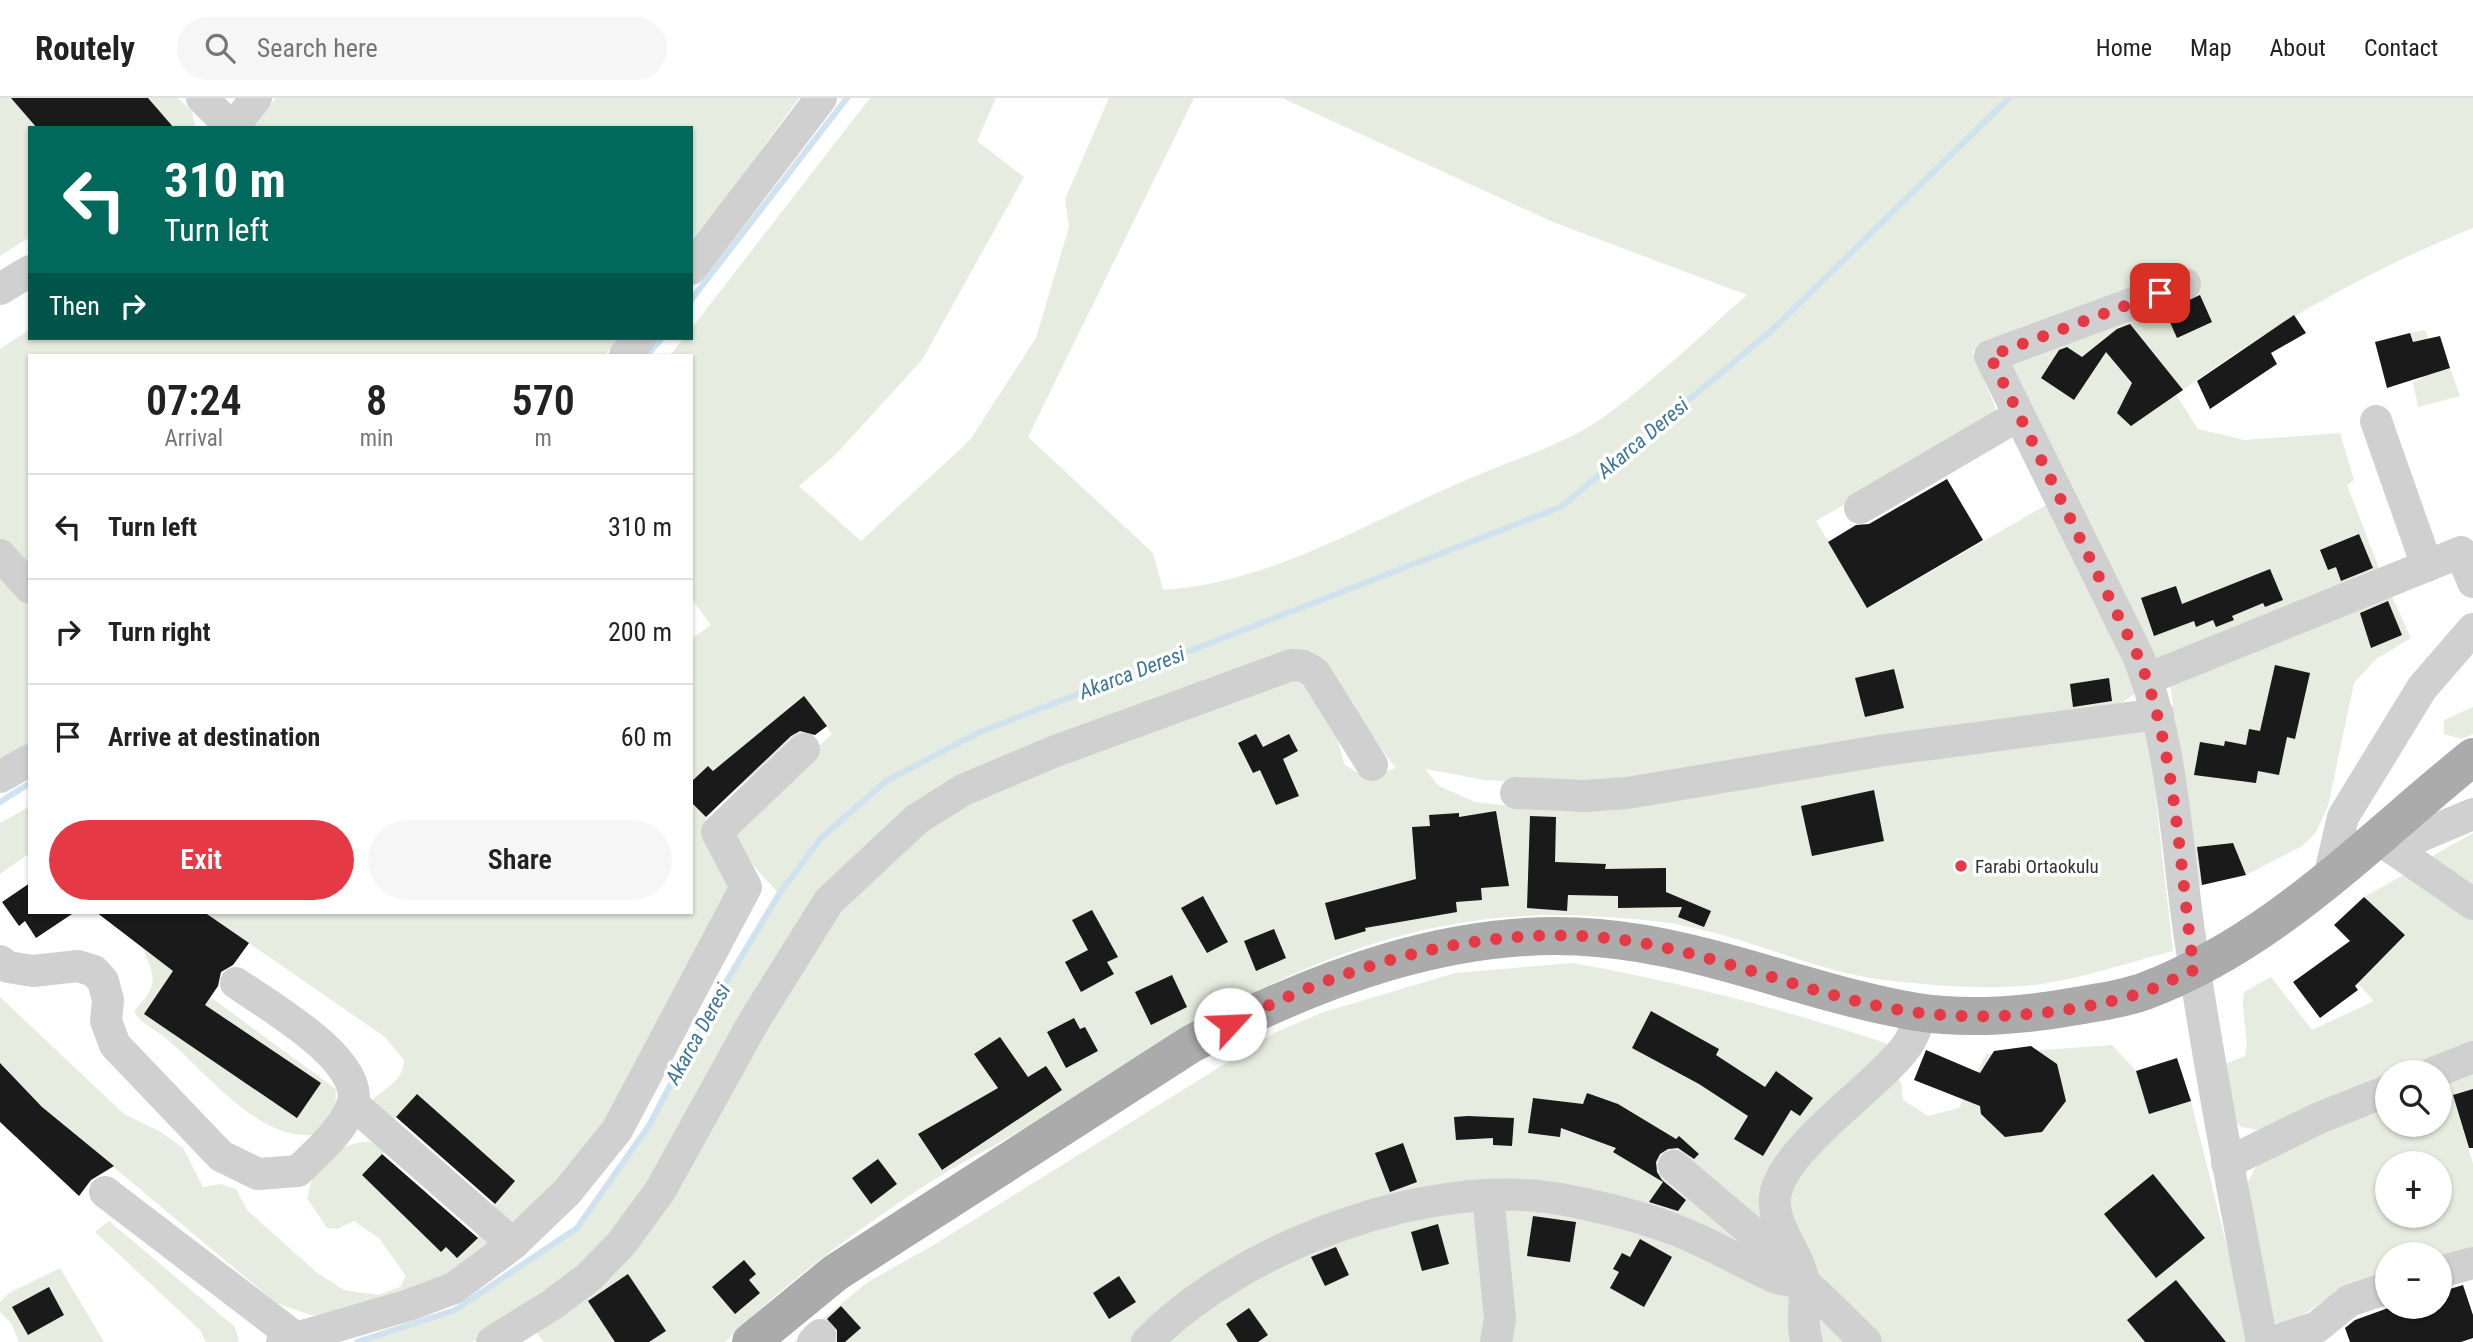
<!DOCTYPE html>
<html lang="en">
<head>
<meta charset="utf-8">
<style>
	:root { --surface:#fff; --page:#f6f6f6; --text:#222; --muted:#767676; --line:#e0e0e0; --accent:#e63946 }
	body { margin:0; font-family:"Roboto Condensed",sans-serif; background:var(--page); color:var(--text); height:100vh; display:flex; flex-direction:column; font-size:26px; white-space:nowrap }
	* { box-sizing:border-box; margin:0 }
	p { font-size:23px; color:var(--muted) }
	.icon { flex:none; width:38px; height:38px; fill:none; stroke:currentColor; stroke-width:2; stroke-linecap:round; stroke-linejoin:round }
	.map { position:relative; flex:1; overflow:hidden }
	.side { position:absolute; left:28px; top:256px; width:665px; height:560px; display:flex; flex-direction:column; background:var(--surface); border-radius:0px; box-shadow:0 2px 5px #0004 }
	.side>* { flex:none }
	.guide { position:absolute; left:28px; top:28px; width:665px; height:214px; border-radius:0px; box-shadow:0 2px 5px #0004; background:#00695c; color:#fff; overflow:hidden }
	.tools { position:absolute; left:2375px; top:962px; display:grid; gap:14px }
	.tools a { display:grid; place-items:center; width:77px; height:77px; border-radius:50%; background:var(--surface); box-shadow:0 2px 5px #0004; font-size:35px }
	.pin { position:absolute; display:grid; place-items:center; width:60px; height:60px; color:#fff; margin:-30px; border-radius:14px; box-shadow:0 4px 10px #0006 }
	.me { position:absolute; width:77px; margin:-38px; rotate:65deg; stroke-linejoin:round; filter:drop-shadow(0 0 5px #0008) }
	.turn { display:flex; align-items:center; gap:24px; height:147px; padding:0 21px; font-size:32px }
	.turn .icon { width:91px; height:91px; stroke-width:2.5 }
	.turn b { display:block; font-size:49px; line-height:60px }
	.then { display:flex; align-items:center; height:66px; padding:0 21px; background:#0003; gap:14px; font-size:26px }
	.eta { display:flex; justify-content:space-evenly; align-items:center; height:119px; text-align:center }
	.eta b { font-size:42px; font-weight:600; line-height:49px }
	.action { display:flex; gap:14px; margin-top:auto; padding:14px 21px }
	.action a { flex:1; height:80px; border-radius:42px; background:var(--accent); color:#fff; font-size:28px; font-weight:600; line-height:80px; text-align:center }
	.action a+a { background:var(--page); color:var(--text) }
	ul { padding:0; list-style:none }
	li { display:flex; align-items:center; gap:21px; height:105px; padding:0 21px; border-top:2px solid var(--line) }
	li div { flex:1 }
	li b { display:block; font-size:26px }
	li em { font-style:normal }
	header { display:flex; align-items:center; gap:42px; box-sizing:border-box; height:98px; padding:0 35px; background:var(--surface); border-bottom:2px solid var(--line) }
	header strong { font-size:33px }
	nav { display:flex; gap:38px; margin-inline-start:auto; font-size:24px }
	.search { width:490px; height:63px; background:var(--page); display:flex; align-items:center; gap:18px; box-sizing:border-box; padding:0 24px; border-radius:38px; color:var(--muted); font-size:26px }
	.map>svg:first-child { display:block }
	.green { fill:#e6ecdf; fill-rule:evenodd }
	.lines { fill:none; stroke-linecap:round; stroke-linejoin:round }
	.stream { stroke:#cfe2ee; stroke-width:6 }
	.building { fill:#1a1a1a }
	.minor { stroke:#d0d0d0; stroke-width:32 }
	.major { stroke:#ababab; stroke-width:38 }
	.route { stroke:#e63946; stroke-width:12; stroke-dasharray:0 21.6 }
	.poi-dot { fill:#e63946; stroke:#fff; stroke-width:2.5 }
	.labels { text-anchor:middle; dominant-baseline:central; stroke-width:7; stroke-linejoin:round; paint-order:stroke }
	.poi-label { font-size:19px; fill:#333; stroke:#fff; text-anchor:start }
	.water-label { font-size:21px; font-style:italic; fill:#3f7597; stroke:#fff }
</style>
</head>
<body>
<header>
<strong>Routely</strong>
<div class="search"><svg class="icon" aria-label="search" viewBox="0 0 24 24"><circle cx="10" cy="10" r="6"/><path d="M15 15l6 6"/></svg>Search here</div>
<nav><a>Home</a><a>Map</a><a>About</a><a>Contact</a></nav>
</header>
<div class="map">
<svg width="2473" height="1244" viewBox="0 0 2473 1244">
	<rect width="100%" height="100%" fill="#fff"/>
	<g class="green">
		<path d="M 0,0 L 178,0 L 192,13 L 195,28 L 30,30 L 30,139 L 0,158 Z"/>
		<path d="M 276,0 L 799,0 L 691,147 L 691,30 L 254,30 Z"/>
		<path d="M 870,0 L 996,0 L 977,43 L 1024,79 L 922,262 L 835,357 L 799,388 L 861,443 L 970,342 L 1036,240 L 1069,129 L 1065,101 L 1109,0 L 1194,0 L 1028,339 L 1153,455 L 1163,492 C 1271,485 1368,424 1466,382 C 1511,362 1560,349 1601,321 C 1653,284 1699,239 1747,197 L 1553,124 L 1282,0 L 2473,0 L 2473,130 C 2363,175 2272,227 2176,297 L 2198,331 L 2244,342 L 2340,335 L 2354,382 L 2347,387 L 2382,478 L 2157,568 L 2124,495 L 2008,265 L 2196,191 L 2186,173 L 1972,253 L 1998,316 L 1816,423 L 1868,510 L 2046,407 L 2132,580 L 2136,595 L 2123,604 L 2082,616 L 1987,627 L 1582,688 L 1485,682 L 1425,671 L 1439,688 L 1475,704 L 1528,710 L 1642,707 L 1851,672 L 2148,631 L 2173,853 C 2130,864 2086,879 2042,886 C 1997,893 1905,887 1860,878 C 1800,866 1744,839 1684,828 C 1664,823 1642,822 1621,820 C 1433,802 1293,866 1135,960 C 1101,980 1069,1004 1035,1024 C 1001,1045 965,1062 932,1083 C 859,1130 787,1183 725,1244 L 544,1244 L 531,1227 L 588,1190 L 626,1151 L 677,1080 L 756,929 L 798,858 L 836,806 L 920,726 L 969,695 L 1281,576 C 1290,575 1300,574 1308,580 C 1328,599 1337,642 1345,667 L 1366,680 L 1396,670 L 1354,616 L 1312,553 L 1258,569 L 963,686 L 913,716 L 827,800 L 746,923 L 660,1082 L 624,1132 L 584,1173 L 516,1219 L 472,1244 L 357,1244 L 455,1212 L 577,1130 L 650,1026 L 708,914 L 779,796 L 737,749 L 737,722 L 832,636 L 826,628 L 769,673 L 758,674 L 733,693 L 708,668 L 691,684 L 691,541 L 711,527 L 691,500 L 691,257 L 670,257 L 684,240 L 691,240 L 691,231 Z"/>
		<path d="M 30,231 L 30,240 L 619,240 L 605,257 L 30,257 L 30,486 L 0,450 L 0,251 Z"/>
		<path d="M 2425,232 L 2436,261 L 2450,270 L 2460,298 L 2418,309 L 2413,284 L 2422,281 L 2410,235 Z"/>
		<path d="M 0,472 L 30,506 L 30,652 L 0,670 Z"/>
		<path d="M 2389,492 L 2411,540 L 2376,561 L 2354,585 L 2328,708 L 2315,736 L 2302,748 L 2246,777 L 2198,788 L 2185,717 L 2170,582 Z"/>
		<path d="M 2473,609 L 2473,636 L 2461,641 L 2444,636 L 2444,622 Z"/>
		<path d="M 691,704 L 706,719 L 702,735 L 729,780 L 731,799 L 587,1054 L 525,1116 L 510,1126 L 489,1112 L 514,1084 L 417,996 L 391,1025 L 370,1005 C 384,989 403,985 404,962 L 385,939 L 204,814 L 691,814 Z"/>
		<path d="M 30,708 L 30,755 L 0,776 L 0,725 Z"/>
		<path d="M 2473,735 L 2473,794 L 2429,760 Z"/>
		<path d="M 2405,776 L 2473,816 L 2473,948 L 2409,975 L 2387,975 L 2387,984 L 2260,1032 L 2241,1029 L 2232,1021 L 2225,966 L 2245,958 C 2250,934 2240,919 2244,894 L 2271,879 L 2312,932 L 2374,903 L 2352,879 L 2374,868 L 2405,837 L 2364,799 Z"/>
		<path d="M 142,849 L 336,991 L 335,1014 L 319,1036 C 260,1048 204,970 162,937 C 151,929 141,926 134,913 C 159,886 156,881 142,849 Z"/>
		<path d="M 1572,865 C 1681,884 1782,911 1886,945 L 1901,986 L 1903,1002 L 1928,1018 L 1959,1010 L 1986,956 L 2112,947 L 2136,973 L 2191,1003 L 2236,1185 L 2247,1244 L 794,1244 L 868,1184 L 937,1145 L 1276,934 L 1324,914 L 1455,875 Z"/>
		<path d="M 0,899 L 124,1016 L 161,1034 L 183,1050 L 203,1089 L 220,1086 L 236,1091 L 247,1112 L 316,1174 L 344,1192 L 378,1197 L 400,1189 L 406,1178 L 379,1140 L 354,1123 L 337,1131 L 327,1130 L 307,1100 C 310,1092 311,1080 315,1073 C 331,1048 365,1038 391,1047 L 362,1077 L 441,1153 L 446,1149 L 457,1160 L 481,1136 L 501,1142 L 449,1183 L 339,1221 L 311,1217 L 276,1205 L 42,1009 L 0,965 Z"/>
		<path d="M 2473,972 L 2473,991 L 2453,997 L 2473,1066 L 2473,1155 L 2440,1164 L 2440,1157 L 2387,1157 L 2387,1177 C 2373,1181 2358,1184 2345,1190 C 2318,1202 2299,1229 2267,1225 L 2247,1102 L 2248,1084 L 2257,1067 L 2387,1004 L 2387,1027 L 2440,1027 L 2440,984 ZM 2387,1066 L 2440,1066 L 2440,1118 L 2387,1118 Z"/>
		<path d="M 109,1123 L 235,1229 L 239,1244 L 206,1244 L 200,1232 L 95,1134 Z"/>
		<path d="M 60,1170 L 104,1244 L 19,1244 L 11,1225 L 0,1214 L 0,1204 L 9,1195 Z"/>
	</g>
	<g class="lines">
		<g class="stream">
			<path d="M 691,202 L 847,0"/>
			<path d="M 647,257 L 662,240"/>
			<path d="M 0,704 L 30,685"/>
			<path d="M 357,1244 L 455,1212 L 577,1130 L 650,1026 L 708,914 L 779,796 L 821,740 L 886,683 L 980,634 L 1561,409 L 1772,232 L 2009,0"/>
		</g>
	</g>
	<g class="building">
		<path d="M 11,0 L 148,0 L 174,30 L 37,30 Z"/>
		<path d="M 2200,197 L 2212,224 L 2177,240 L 2165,213 Z"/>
		<path d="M 2294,217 L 2306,235 L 2271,255 L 2277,266 L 2210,311 L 2197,283 Z"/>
		<path d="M 2130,226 L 2183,292 L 2131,328 L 2117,315 L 2132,285 L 2106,254 L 2074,302 L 2041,280 L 2059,252 L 2067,249 L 2082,259 L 2117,231 Z"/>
		<path d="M 2410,235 L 2413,244 L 2440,238 L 2450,270 L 2387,290 L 2375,244 Z"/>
		<path d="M 1947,381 L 1983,442 L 1867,510 L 1828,444 L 1856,427 L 1869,426 Z"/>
		<path d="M 2359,436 L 2373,470 L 2341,483 L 2336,469 L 2328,472 L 2320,452 Z"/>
		<path d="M 2270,471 L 2283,502 L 2265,509 L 2263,505 L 2232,518 L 2234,522 L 2216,529 L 2213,522 L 2196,529 L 2194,523 L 2154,538 L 2141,500 L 2176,488 L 2182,506 Z"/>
		<path d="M 2388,503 L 2402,537 L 2371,550 L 2360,515 Z"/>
		<path d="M 2275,567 L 2310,575 L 2295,641 L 2287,639 L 2279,677 L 2258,673 L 2256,685 L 2194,677 L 2200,644 L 2224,648 L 2225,643 L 2246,647 L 2249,631 L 2260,633 Z"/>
		<path d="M 1894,571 L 1904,610 L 1865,619 L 1855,580 Z"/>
		<path d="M 2109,580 L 2112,603 L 2073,609 L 2070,586 Z"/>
		<path d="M 804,598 L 827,628 L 815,637 L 800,633 L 791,638 L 706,719 L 691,704 L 691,684 L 708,668 L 713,673 Z"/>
		<path d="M 1256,636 L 1263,649 L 1289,636 L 1298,653 L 1283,661 L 1299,698 L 1276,707 L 1260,672 L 1253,675 L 1238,645 Z"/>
		<path d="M 1874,692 L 1884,743 L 1812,758 L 1801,708 Z"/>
		<path d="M 1496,713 L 1509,788 L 1481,790 L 1482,802 L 1456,804 L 1457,814 L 1365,830 L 1366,833 L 1335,842 L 1325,805 L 1416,781 L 1412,729 L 1430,728 L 1429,717 L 1459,715 L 1459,719 Z"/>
		<path d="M 1530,718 L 1556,719 L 1555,764 L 1606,766 L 1605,771 L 1666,770 L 1666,794 L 1711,813 L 1704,829 L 1678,819 L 1682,809 L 1618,810 L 1618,798 L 1568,797 L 1567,813 L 1527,810 Z"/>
		<path d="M 2233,745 L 2246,777 L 2202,787 L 2197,749 Z"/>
		<path d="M 30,785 L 30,814 L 75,814 L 36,840 L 25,823 L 19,828 L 2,804 Z"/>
		<path d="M 1203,798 L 1228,844 L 1207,855 L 1181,810 Z"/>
		<path d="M 2364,799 L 2405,837 L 2355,888 L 2358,892 L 2320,920 L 2293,884 L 2350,843 L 2334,827 Z"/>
		<path d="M 1092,812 L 1118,859 L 1107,864 L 1114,876 L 1081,894 L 1065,864 L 1088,852 L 1072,822 Z"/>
		<path d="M 96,814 L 204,814 L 249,845 L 233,867 L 221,874 L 218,888 L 205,907 L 321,985 L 297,1020 L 144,916 L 173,873 Z"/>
		<path d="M 1274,831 L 1286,860 L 1256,873 L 1244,843 Z"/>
		<path d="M 1172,877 L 1187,909 L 1151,927 L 1135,894 Z"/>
		<path d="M 1651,913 L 1719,951 L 1716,957 L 1765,989 L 1776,973 L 1813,1000 L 1800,1018 L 1791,1012 L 1763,1058 L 1734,1041 L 1748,1018 L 1699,986 L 1632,950 Z"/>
		<path d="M 1074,920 L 1080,931 L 1085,929 L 1098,953 L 1066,970 L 1047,934 Z"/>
		<path d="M 1000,939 L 1028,979 L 1046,968 L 1062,992 L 942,1072 L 918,1036 L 998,990 L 974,956 Z"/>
		<path d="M 2031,948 L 2057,966 L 2066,1003 L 2042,1034 L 2005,1039 L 1981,1016 L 1980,1008 L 1914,982 L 1926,952 L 1980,975 L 1994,953 Z"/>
		<path d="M 2177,960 L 2191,1003 L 2149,1016 L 2136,973 Z"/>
		<path d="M 0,965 L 42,1009 L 114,1068 L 91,1082 L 79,1098 L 0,1024 Z"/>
		<path d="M 2473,991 L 2473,1050 L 2469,1050 L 2453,997 Z"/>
		<path d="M 1587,995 L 1618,1006 L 1676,1041 L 1679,1038 L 1699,1056 L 1694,1061 L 1678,1050 L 1668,1051 L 1660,1056 L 1656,1064 L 1657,1074 L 1662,1082 L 1686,1102 L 1678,1113 L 1649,1104 L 1663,1084 L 1613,1054 L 1616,1050 L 1561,1030 L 1560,1039 L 1528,1035 L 1533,1000 L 1583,1006 Z"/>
		<path d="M 417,996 L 515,1083 L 495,1106 L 396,1019 Z"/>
		<path d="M 1468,1018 L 1514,1020 L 1512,1048 L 1493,1047 L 1493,1040 L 1456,1042 L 1454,1019 Z"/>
		<path d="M 1403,1045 L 1417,1084 L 1390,1094 L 1375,1055 Z"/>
		<path d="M 382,1056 L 478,1140 L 457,1160 L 446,1149 L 441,1154 L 362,1077 Z"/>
		<path d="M 878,1061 L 897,1086 L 871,1106 L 852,1080 Z"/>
		<path d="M 2153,1076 L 2205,1140 L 2156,1180 L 2104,1116 Z"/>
		<path d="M 1533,1118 L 1576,1124 L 1570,1164 L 1527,1158 Z"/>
		<path d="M 1438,1126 L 1449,1166 L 1422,1173 L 1411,1134 Z"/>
		<path d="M 1640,1141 L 1672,1159 L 1644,1209 L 1610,1190 L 1619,1174 L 1613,1171 L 1622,1155 L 1630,1159 Z"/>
		<path d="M 1336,1149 L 1349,1177 L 1325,1188 L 1311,1159 Z"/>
		<path d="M 744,1162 L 756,1176 L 749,1182 L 760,1195 L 735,1216 L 712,1189 Z"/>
		<path d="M 628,1176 L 666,1233 L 649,1244 L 615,1244 L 588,1203 Z"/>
		<path d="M 1119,1178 L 1136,1204 L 1109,1221 L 1093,1195 Z"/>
		<path d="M 2176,1182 L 2226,1244 L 2145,1244 L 2127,1222 Z"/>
		<path d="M 2463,1187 L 2473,1217 L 2473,1240 L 2461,1244 L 2350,1244 L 2345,1230 L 2355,1222 L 2391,1209 L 2440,1209 L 2440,1194 Z"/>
		<path d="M 49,1189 L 64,1217 L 28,1237 L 12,1209 Z"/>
		<path d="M 841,1208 L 861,1230 L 845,1244 L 837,1244 L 837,1232 L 827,1221 Z"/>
		<path d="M 1249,1210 L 1268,1237 L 1258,1244 L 1238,1244 L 1226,1226 Z"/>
	</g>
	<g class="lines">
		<g class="minor">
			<path d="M 202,0 L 232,30"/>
			<path d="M 233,30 L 256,0"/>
			<path d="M 691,171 L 821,0"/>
			<path d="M 2185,186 L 1990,258 L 2138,558 C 2174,647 2176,746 2190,840 C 2210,975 2236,1110 2262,1244"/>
			<path d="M 0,191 L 30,173"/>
			<path d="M 625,257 L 640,240"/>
			<path d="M 2376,323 L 2427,468"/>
			<path d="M 1860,410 L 2019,317"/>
			<path d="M 0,457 L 30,490"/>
			<path d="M 2147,581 L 2461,454 L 2473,484"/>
			<path d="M 0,679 L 30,662"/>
			<path d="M 1516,695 L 1584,698 L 1627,695 L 1885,652 L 2158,616"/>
			<path d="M 2392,750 L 2473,806"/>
			<path d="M 2392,750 L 2473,716"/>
			<path d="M 2328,784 L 2343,719 L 2422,590 L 2473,531"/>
			<path d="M 0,863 L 8,869 L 33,873 L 78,868 L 94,873 L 103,883 L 108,902 L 106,923 L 115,947 L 221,1058 L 258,1076 L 298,1073 C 317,1054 342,1034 352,1007 C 368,964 266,906 236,885"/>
			<path d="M 2433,975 L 2473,959"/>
			<path d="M 353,1006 L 513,1146"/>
			<path d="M 2227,1065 L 2319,1020 L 2387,993"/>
			<path d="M 1674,1068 L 1784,1161 L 1795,1174"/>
			<path d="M 105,1094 L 296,1240"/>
			<path d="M 1488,1098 L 1500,1221 L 1496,1244"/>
			<path d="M 2440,1174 L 2473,1165"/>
			<path d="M 282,1244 L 409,1207 L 454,1190 L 513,1146 L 567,1094 L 617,1032 L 746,789 L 717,734 L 804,651"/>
			<path d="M 492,1244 L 553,1206 L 589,1179 L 621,1146 L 660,1093 L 754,923 L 829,803 L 917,721 L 963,692 L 1053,654 L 1291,567 L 1304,568 L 1315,575 L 1372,667"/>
			<path d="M 813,1244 L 820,1237"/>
			<path d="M 1147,1244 C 1241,1148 1431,1076 1565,1102 C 1602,1109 1643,1119 1678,1133 C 1711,1146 1741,1164 1774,1179 C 1783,1183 1795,1182 1804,1186 C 1813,1190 1855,1234 1866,1244"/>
			<path d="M 1807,1244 C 1800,1224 1807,1205 1804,1186 C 1801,1157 1772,1130 1775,1100 C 1779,1052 1877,989 1906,949 C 1914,938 1917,927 1921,915"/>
			<path d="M 2273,1244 L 2317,1229 L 2349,1203 L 2387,1190"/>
		</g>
		<path class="major" d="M 751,1244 L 835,1175 L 1191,946 C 1316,882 1454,827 1598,840 C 1708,849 1809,896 1917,914 C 1968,922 2026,917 2077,908 C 2099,904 2124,901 2145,893 C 2275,844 2367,744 2473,659"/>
	</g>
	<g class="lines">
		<path class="route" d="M 1230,926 C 1341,869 1471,829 1596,839 C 1709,848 1812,902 1921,915 C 1992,923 2072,916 2141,895 C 2159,889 2177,879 2194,872 C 2179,769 2177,654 2138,558 L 1990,258 L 2160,195"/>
	</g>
	<circle class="poi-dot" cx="1961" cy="768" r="7"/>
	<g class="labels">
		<g class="poi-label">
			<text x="1975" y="768">Farabi Ortaokulu</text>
		</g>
		<g class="water-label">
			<text transform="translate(1643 340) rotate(-40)">Akarca Deresi</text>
			<text transform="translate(1132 575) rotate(-21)">Akarca Deresi</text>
			<text transform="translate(698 936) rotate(-61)">Akarca Deresi</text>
		</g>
	</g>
</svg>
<div class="tools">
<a><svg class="icon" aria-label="search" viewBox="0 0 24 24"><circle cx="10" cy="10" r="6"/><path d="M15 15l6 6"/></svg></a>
<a>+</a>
<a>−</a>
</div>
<div class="pin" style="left:2160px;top:195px;background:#d93025"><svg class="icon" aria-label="arrive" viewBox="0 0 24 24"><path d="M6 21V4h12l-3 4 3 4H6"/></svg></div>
<svg class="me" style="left:1230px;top:926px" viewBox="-20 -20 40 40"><circle r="19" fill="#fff"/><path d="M0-13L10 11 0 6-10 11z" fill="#e63946"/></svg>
<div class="guide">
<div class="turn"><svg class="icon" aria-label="left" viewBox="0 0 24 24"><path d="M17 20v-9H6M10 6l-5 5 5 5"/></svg><div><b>310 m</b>Turn left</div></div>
<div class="then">Then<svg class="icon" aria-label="right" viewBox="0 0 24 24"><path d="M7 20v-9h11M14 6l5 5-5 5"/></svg></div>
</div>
<section class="side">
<div class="eta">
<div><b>07:24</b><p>Arrival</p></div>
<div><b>8</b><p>min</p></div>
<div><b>570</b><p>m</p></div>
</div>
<ul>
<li><svg class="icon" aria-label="left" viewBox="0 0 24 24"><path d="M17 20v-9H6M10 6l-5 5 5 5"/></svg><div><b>Turn left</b></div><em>310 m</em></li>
<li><svg class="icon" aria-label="right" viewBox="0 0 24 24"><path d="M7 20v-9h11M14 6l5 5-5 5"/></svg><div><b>Turn right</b></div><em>200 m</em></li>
<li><svg class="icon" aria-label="arrive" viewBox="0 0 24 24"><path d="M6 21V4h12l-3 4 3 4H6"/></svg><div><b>Arrive at destination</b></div><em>60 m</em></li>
</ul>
<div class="action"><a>Exit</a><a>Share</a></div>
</section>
</div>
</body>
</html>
